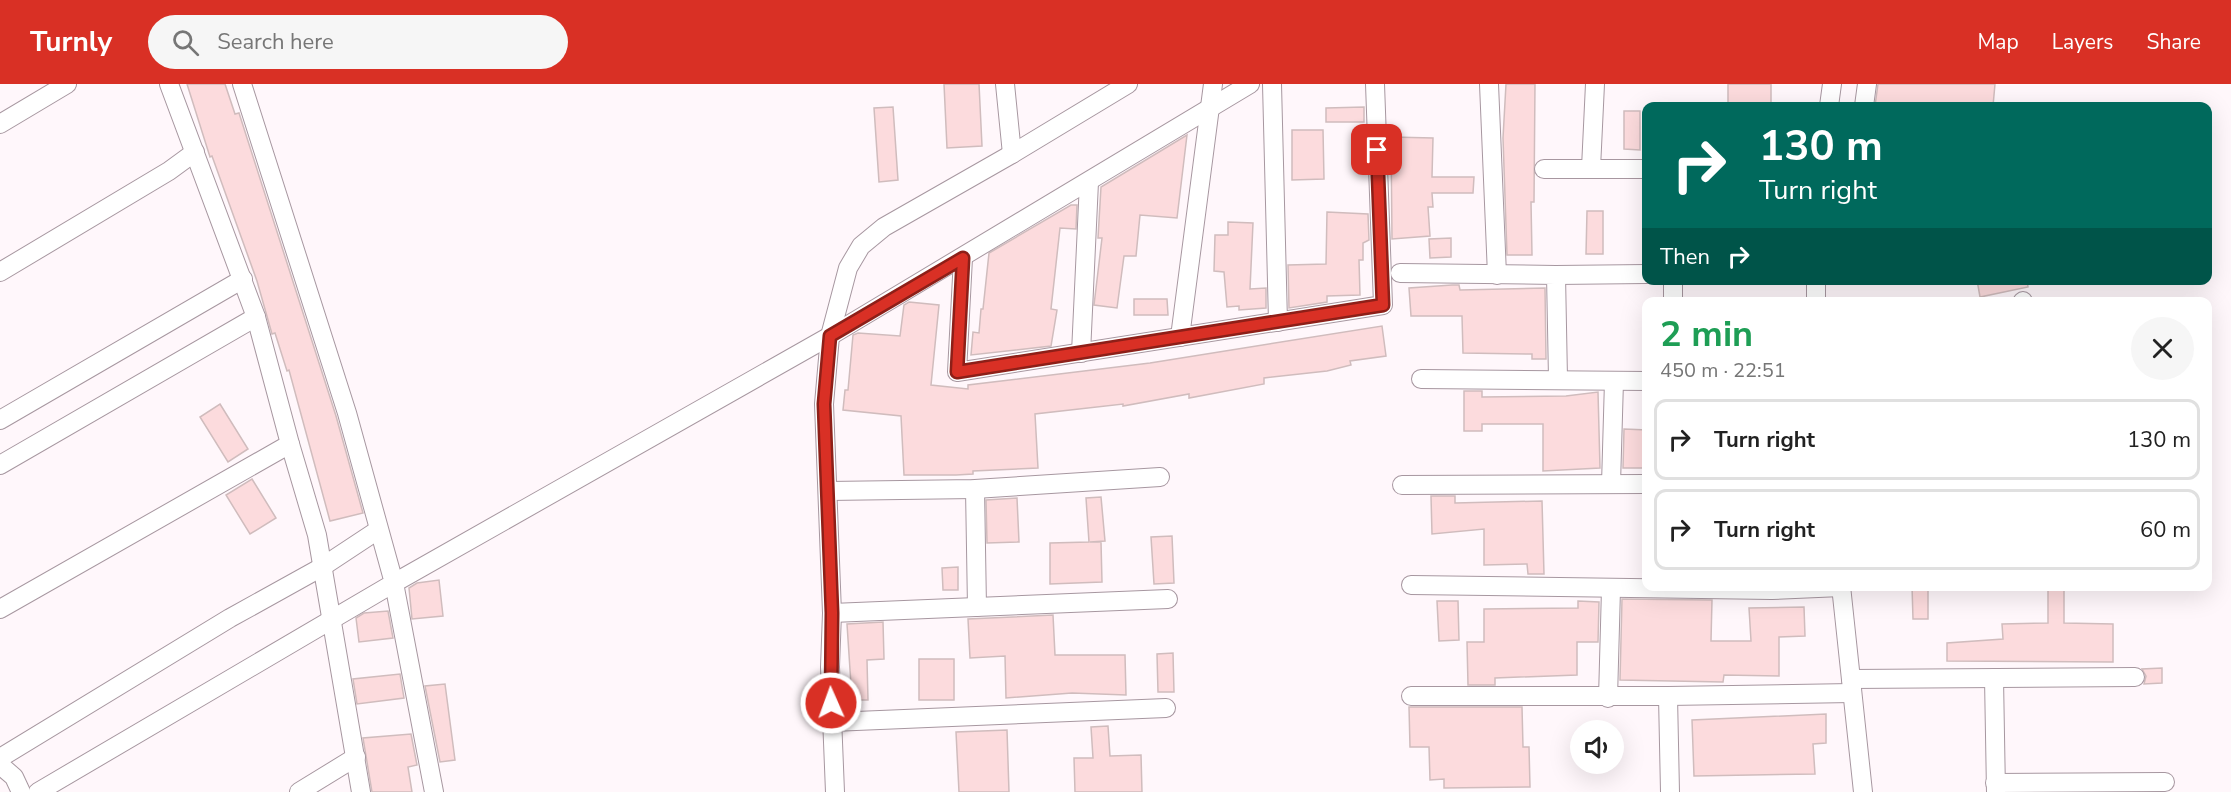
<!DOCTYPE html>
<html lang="en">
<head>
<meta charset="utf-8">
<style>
	:root { --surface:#fff; --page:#f6f6f6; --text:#222; --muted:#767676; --line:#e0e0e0; --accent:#d93025 }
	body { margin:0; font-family:"Nunito Sans",sans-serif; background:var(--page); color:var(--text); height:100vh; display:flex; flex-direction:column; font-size:22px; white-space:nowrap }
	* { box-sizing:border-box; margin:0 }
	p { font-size:20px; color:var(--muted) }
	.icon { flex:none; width:33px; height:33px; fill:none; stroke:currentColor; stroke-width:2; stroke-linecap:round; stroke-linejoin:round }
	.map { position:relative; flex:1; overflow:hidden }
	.side { position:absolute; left:1642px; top:213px; width:570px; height:294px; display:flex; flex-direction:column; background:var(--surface); border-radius:12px; box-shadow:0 6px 24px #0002 }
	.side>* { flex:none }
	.banner { position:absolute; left:1642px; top:18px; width:570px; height:183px; border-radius:12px; box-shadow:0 6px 24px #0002; background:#00695c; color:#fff; overflow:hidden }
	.tools { position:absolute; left:1570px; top:636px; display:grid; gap:12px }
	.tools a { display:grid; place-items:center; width:54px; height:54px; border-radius:50%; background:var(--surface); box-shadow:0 6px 24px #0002; font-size:30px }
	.pin { position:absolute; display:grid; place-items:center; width:51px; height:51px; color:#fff; margin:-26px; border-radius:12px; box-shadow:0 3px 9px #0006 }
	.me { position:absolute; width:66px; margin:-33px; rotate:358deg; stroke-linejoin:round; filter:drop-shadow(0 0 4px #0008) }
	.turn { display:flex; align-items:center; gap:21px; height:126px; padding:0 18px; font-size:27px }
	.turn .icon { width:78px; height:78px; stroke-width:2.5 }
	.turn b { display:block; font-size:42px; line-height:51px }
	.then { display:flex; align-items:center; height:57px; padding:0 18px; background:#0003; gap:12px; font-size:22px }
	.round { display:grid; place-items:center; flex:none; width:63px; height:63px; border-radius:32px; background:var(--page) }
	.headline { display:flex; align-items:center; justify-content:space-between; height:102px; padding:0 18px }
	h1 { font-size:36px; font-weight:700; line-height:45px; color:#1e9e55 }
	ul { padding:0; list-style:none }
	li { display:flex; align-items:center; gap:18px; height:81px; margin:0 12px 9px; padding:0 6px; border:3px solid var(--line); border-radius:12px }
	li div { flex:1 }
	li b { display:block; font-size:22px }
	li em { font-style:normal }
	header { display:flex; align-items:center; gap:36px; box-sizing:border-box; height:84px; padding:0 30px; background:var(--accent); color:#fff }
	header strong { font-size:28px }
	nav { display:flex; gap:33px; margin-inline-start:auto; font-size:21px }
	.search { width:420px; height:54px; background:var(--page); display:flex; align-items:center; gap:15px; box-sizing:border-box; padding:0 21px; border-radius:33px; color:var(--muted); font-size:22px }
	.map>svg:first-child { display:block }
	.building { fill:#fcdbdd; stroke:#d0bcbd; stroke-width:1.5 }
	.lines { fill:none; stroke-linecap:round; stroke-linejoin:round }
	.street-casing { stroke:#a797a0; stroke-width:20 }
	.street { stroke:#fff; stroke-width:18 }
	.route-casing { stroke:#8d1f18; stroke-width:15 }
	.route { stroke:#d93025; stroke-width:10 }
</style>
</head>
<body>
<header>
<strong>Turnly</strong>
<div class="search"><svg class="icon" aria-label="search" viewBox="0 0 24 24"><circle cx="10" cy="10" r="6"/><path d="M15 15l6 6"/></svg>Search here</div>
<nav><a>Map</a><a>Layers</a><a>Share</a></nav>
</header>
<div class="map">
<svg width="2231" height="708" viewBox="0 0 2231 708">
	<rect width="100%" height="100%" fill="#fff7fb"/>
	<g class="building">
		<path d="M 187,0 L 225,0 L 235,30 L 239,29 L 336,332 L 363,429 L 330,437 L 289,286 L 287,287 L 275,249 L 272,250 L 257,197 L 212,72 L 210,73 Z"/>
		<path d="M 944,0 L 979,0 L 982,62 L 947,64 Z"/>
		<path d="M 1506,0 L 1535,0 L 1534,118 L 1531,118 L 1532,171 L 1507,171 L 1503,54 Z"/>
		<rect x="1728" y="0" width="43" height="22"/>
		<path d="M 1878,0 L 1995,0 L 1993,22 L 1875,22 Z"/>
		<path d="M 893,23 L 898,96 L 879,98 L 874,24 Z"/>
		<path d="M 1364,23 L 1364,38 L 1326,38 L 1326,24 Z"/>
		<path d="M 1624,27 L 1640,27 L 1640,66 L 1624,65 Z"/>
		<path d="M 1292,46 L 1323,46 L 1324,95 L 1292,96 Z"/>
		<path d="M 1187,51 L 1177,134 L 1140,131 L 1136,172 L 1124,172 L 1117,224 L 1094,221 L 1102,154 L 1098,154 L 1101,103 Z"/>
		<path d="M 1391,53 L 1433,54 L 1432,93 L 1474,93 L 1473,109 L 1432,109 L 1433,123 L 1428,123 L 1430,152 L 1392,155 Z"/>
		<path d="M 1071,121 L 1077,121 L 1076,145 L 1060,144 L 1051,225 L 1057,226 L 1051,262 L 971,271 L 973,248 L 979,249 L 981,225 L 983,225 L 989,169 Z"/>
		<path d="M 1587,127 L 1603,127 L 1603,170 L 1586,170 Z"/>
		<path d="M 1327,128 L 1368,130 L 1369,156 L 1363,159 L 1363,176 L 1359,176 L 1360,211 L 1327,212 L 1327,218 L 1289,224 L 1288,181 L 1326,180 Z"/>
		<path d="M 1228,138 L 1253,139 L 1250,205 L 1266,204 L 1266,224 L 1239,226 L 1239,222 L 1227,223 L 1224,188 L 1214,187 L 1215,151 L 1228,151 Z"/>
		<path d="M 1451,154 L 1451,173 L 1430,174 L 1429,155 Z"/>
		<path d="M 1977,196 L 2027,196 L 2028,203 L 1980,213 Z"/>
		<path d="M 1452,201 L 1459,201 L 1460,206 L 1545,204 L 1546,275 L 1532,275 L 1532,270 L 1463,269 L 1462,232 L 1411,232 L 1409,204 Z"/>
		<path d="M 1134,215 L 1167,215 L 1168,231 L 1134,231 Z"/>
		<path d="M 909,218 L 939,221 L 931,301 L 968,305 L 968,301 L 1150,279 L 1382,242 L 1386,272 L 1350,277 L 1351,281 L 1327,287 L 1264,294 L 1264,300 L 1189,314 L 1189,310 L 1123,322 L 1123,320 L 1035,330 L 1038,384 L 973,387 L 973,390 L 956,391 L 904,391 L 901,332 L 843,326 L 845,306 L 848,306 L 853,251 L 858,249 L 900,252 L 904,221 Z"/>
		<path d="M 1464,307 L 1482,307 L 1482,313 L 1566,312 L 1598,308 L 1600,384 L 1543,387 L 1543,340 L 1482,340 L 1482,347 L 1464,347 Z"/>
		<path d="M 220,320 L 248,365 L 228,378 L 200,333 Z"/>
		<path d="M 1624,345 L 1647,346 L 1647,384 L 1623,384 Z"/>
		<path d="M 252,395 L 276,434 L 250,450 L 226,411 Z"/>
		<path d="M 1431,412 L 1455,412 L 1455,419 L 1542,417 L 1544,490 L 1528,490 L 1527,480 L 1484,481 L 1484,445 L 1432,450 Z"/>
		<path d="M 1101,413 L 1105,457 L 1090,458 L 1101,458 L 1102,498 L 1050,500 L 1050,459 L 1089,458 L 1086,414 Z"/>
		<path d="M 1017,414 L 1019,458 L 987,459 L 986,416 Z"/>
		<path d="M 1172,452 L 1174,499 L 1154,500 L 1151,453 Z"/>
		<path d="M 958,483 L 958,506 L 943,506 L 942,484 Z"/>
		<path d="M 439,496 L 443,532 L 412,535 L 409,504 L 417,499 Z"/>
		<path d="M 1912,502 L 1928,502 L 1928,535 L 1913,535 Z"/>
		<path d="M 2048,502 L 2064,502 L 2064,539 L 2113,540 L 2113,578 L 1947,577 L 1947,559 L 2003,555 L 2002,540 L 2048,539 Z"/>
		<path d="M 1622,515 L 1712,516 L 1711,557 L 1751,557 L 1749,524 L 1804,523 L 1805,552 L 1779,553 L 1779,592 L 1724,591 L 1723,598 L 1620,596 Z"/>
		<path d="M 1437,517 L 1458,517 L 1459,556 L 1439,557 Z"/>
		<path d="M 1578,517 L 1599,518 L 1598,558 L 1577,558 L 1577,591 L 1495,594 L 1495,601 L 1468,601 L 1467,558 L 1484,558 L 1484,525 L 1578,524 Z"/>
		<path d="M 388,527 L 393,554 L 359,558 L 356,534 L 364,529 Z"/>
		<path d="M 1053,531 L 1055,571 L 1125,571 L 1126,611 L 1072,609 L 1006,614 L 1005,572 L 970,574 L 968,535 Z"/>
		<path d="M 883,538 L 884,575 L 867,576 L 868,616 L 852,616 L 847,540 Z"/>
		<path d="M 1173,569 L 1174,608 L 1158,608 L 1157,570 Z"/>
		<rect x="919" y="575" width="35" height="41"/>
		<path d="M 2162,584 L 2162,599 L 2144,600 L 2146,592 L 2142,585 Z"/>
		<path d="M 400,590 L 404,614 L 357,620 L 353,595 Z"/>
		<path d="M 445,600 L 455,676 L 440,678 L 425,602 Z"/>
		<path d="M 1409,623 L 1522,623 L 1523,663 L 1529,663 L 1530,703 L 1444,704 L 1444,695 L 1430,696 L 1429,663 L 1410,663 Z"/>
		<path d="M 1826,630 L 1826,659 L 1813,660 L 1815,690 L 1694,692 L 1692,636 Z"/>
		<path d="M 1108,642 L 1110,672 L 1141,671 L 1142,708 L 1075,708 L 1074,674 L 1093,674 L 1091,643 Z"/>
		<path d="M 1007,646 L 1009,708 L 959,708 L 956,648 Z"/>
		<path d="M 411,650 L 417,681 L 408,683 L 412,708 L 372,708 L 363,654 Z"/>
	</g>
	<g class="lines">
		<defs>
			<g id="street">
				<path d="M 1005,0 L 1012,70"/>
				<path d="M 1272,0 L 1278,238"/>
				<path d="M 1489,0 L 1497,191"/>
				<path d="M 1829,22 L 1832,0"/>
				<path d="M 1864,22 L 1867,0"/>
				<path d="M 0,40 L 67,0"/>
				<path d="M 1591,84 L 1595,0"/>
				<path d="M 1544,85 L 1647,85"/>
				<path d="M 963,174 L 957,288 L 1383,221 L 1375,0"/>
				<path d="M 0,188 L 169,87 L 195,68"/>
				<path d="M 1400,189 L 1556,191 L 1558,295"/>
				<path d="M 1556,191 L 1647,190"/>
				<path d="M 1673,218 L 1673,196"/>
				<path d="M 1816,218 L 1816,196"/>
				<path d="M 2022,218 L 2023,217"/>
				<path d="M 1180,253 L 1213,0"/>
				<path d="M 1081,269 L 1089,98"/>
				<path d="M 1421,295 L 1647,297"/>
				<path d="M 0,336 L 243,195"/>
				<path d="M 290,360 L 317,451 L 361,708"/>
				<path d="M 0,381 L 256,233"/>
				<path d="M 1611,400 L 1614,297"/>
				<path d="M 1402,401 L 1647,400"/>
				<path d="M 975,405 L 977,523"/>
				<path d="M 828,407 L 975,405 L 1160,393"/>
				<path d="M 1411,501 L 1772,506 L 1841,503"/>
				<path d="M 1841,502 L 1863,708"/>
				<path d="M 0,525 L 290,360 L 256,233 L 169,0"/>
				<path d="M 832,529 L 1168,515"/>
				<path d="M 1994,594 L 1996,708"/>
				<path d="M 1851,595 L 2135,593"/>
				<path d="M 1411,612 L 1668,612 L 1670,708"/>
				<path d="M 1668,612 L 1852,609"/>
				<path d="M 1608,614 L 1611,505"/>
				<path d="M 832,638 L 1166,624"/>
				<path d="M 0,674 L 230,534 L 322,483 L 378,446"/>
				<path d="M 0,681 L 14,693 L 21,708"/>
				<path d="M 1995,699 L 2165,698"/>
				<path d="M 38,708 L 394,499 L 347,329 L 242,0"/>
				<path d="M 299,708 L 356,673"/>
				<path d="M 434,708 L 394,499 L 830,252 L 1250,0"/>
				<path d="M 835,708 L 830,583 L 832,529 L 824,320 L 830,252 L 848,184 L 861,162 L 884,143 L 1012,70 L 1128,0"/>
			</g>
		</defs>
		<use href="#street" class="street-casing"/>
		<use href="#street" class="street"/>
	</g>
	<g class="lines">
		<defs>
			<path id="route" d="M 831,619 L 832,529 L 824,320 L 830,252 L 963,174 L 957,288 L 1383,221 L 1377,66"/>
		</defs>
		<use href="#route" class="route-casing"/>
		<use href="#route" class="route"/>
	</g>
</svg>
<div class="tools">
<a><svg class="icon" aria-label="sound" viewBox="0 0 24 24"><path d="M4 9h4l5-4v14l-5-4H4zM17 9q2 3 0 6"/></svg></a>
</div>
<div class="pin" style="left:1377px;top:66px;background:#d93025"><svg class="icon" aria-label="arrive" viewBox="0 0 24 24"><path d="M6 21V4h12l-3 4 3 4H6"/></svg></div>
<svg class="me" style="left:831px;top:619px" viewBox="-20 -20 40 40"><circle r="17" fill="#d93025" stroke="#fff" stroke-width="3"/><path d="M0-11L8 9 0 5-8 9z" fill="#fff"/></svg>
<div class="banner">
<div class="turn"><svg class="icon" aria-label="right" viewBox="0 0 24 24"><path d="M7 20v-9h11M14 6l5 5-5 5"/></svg><div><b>130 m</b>Turn right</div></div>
<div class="then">Then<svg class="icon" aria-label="right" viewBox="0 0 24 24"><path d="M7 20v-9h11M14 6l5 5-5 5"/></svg></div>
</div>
<section class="side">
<div class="headline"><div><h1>2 min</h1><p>450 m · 22:51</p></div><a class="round"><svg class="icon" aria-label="close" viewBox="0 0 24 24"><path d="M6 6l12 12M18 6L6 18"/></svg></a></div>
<ul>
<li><svg class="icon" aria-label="right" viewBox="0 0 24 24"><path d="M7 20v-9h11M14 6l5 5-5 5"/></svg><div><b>Turn right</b></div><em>130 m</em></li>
<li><svg class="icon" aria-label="right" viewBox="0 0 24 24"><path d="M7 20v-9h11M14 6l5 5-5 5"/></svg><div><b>Turn right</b></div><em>60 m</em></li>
</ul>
</section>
</div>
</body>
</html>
